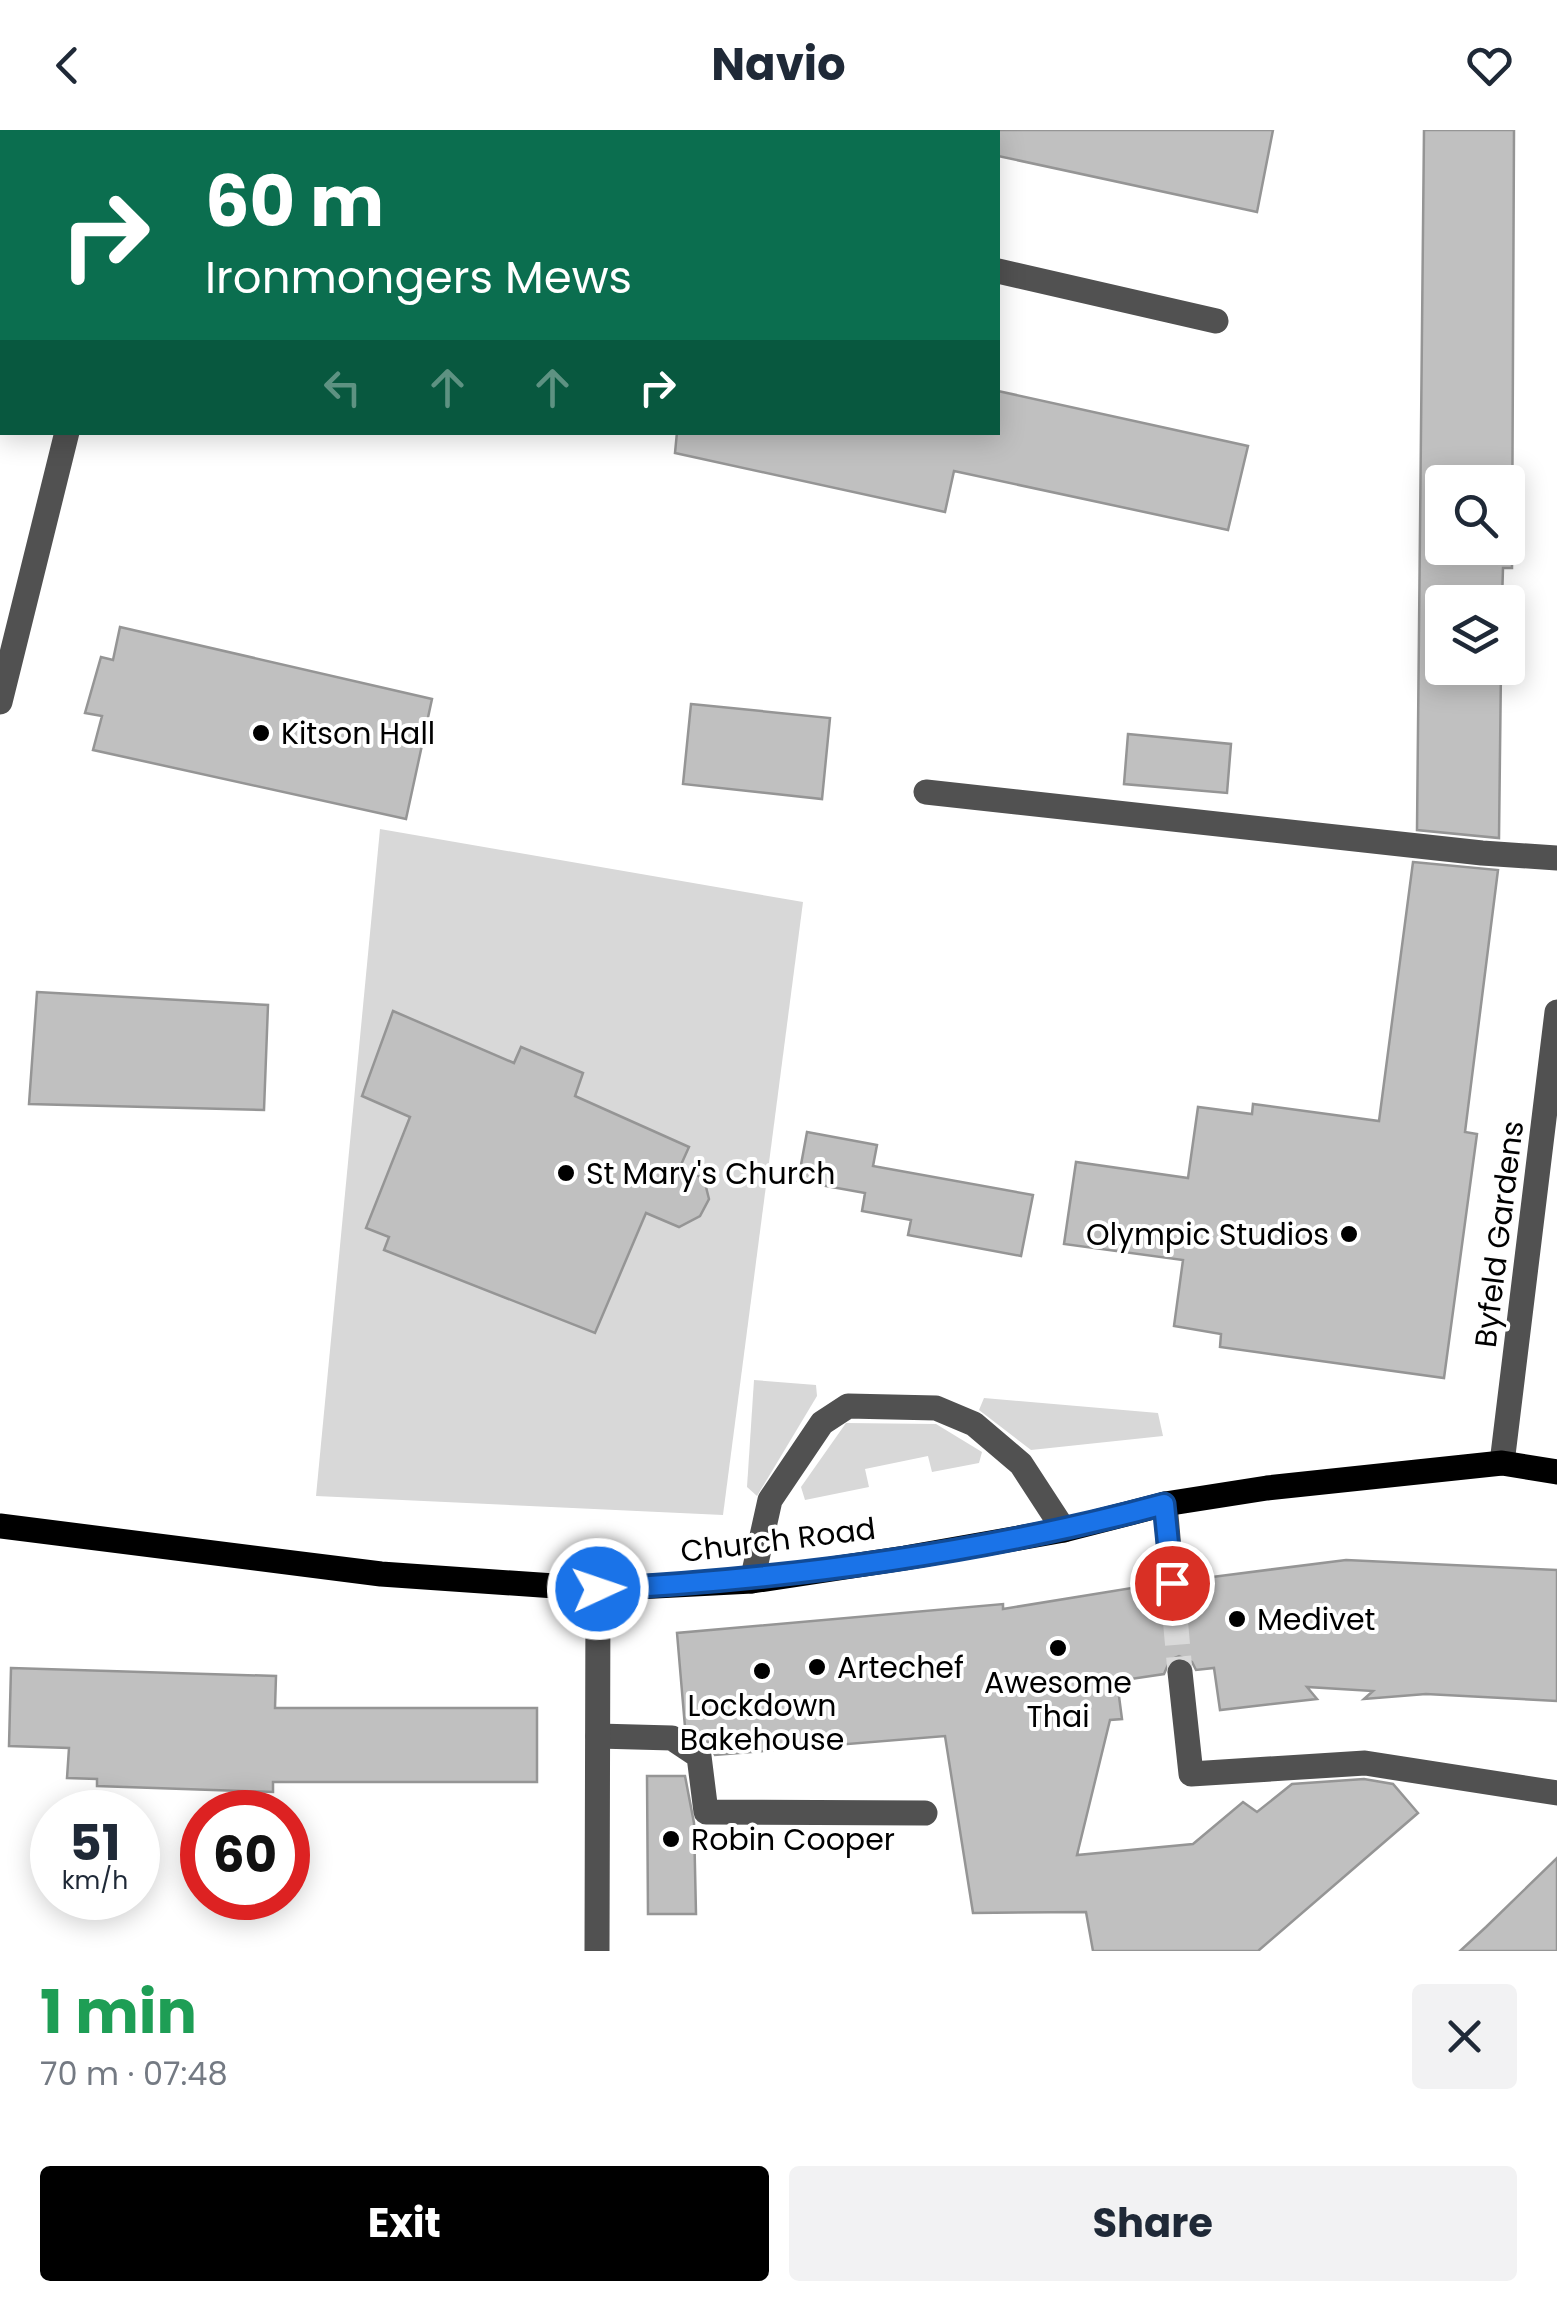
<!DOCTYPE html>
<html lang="en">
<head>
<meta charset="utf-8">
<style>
	:root { --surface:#fff; --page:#f2f2f3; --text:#1f2937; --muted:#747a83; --accent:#000 }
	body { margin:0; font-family:Poppins,sans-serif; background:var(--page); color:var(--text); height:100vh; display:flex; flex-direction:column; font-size:38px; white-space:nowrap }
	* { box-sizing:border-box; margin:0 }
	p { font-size:32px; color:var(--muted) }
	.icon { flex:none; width:55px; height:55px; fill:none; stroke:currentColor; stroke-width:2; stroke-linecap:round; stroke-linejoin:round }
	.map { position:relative; height:1821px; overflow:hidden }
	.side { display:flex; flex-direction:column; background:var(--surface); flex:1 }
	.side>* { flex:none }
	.hud { position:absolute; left:0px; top:0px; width:1000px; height:305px; box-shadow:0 5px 25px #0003; background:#0b6e4f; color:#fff; overflow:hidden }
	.fabs { position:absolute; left:1425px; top:335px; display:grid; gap:20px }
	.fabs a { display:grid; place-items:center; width:100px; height:100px; border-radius:10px; background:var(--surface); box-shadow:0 5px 25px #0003; font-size:50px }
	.speed { position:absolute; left:30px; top:1660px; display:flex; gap:20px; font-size:50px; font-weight:700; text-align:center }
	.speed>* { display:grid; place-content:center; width:130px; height:130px; border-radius:50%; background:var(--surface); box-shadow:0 5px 25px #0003; line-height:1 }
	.speed small { font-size:25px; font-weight:400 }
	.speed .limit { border:15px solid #d22; background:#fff; color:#111 }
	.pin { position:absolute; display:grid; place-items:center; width:85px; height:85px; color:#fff; margin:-42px; border:5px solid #fff; border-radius:50%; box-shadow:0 2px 10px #0007 }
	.me { position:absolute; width:110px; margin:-55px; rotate:87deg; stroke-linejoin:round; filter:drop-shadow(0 0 8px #0008) }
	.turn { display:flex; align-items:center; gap:35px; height:210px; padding:0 40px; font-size:45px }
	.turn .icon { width:130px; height:130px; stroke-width:2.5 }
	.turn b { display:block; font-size:70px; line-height:85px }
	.lanes { display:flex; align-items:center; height:95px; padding:0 40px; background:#0003; justify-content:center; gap:50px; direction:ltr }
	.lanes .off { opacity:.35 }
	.round { display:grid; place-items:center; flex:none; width:105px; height:105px; border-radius:10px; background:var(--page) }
	.overview { display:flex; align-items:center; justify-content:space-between; height:170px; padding:0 40px }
	h1 { font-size:60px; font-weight:700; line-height:75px; color:#1e9e55 }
	.button { display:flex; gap:20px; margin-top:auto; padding:20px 40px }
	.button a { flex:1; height:115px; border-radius:10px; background:var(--accent); color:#fff; font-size:40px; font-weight:700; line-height:115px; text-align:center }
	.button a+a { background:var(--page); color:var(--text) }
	header { display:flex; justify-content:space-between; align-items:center; height:130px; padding:0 40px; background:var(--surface); font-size:45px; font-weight:700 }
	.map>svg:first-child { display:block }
	.green { fill:#d8d8d8 }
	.building { fill:#c0c0c0; stroke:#959595; stroke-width:2.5; fill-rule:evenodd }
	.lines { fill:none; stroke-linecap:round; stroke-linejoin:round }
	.minor-tunnel { stroke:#d9d9d9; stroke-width:25; stroke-dasharray:25 12; stroke-linecap:butt }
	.minor { stroke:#515151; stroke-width:25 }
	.major { stroke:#000; stroke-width:25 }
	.route-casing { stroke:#114b97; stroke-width:25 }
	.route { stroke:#1a73e8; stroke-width:18 }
	.poi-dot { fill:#000; stroke:#fff; stroke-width:4 }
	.labels { text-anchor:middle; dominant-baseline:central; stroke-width:8; stroke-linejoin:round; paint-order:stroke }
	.poi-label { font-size:30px; fill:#000; stroke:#fff; text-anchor:start }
	.street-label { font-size:30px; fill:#000; stroke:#fff }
</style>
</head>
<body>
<header><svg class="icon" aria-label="back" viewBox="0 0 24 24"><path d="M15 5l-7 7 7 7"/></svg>Navio<svg class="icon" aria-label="heart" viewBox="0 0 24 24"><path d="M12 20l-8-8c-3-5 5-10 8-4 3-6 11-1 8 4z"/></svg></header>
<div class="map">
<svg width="1557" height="1821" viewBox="0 0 1557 1821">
	<rect width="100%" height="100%" fill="#fff"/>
	<g class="green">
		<path d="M 380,699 L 803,772 L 723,1385 L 316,1366 Z"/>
		<path d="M 754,1250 L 816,1255 L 817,1266 L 757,1366 L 747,1357 Z"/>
		<path d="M 984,1268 L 1158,1283 L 1163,1306 L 1031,1320 L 979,1280 Z"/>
		<path d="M 846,1293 L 936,1294 L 982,1322 L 979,1333 L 932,1342 L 928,1326 L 865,1339 L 869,1357 L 805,1370 L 801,1357 Z"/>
	</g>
	<g class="building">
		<path d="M 978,0 L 1273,0 L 1257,82 L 998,26 L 998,2 Z"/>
		<path d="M 1424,0 L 1514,0 L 1512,438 L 1503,438 L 1502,472 L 1442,472 L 1442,538 L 1501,538 L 1499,708 L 1417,700 ZM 1442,352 L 1508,352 L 1508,418 L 1442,418 Z"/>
		<path d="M 998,261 L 1248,316 L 1228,400 L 954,341 L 945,382 L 675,323 L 677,302 L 998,302 Z"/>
		<path d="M 120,497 L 432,569 L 406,689 L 93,620 L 102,586 L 85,583 L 101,527 L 113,530 Z"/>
		<path d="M 691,574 L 830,588 L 822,669 L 683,654 Z"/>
		<path d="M 1128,604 L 1231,614 L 1227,663 L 1124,654 Z"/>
		<path d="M 1413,732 L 1498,740 L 1465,1002 L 1477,1004 L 1444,1248 L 1220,1217 L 1221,1204 L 1174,1196 L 1183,1130 L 1064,1114 L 1076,1032 L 1188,1048 L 1198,977 L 1252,984 L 1253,974 L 1379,991 Z"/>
		<path d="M 37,862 L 268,875 L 264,980 L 29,974 Z"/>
		<path d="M 393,881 L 514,933 L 521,917 L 583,943 L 575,966 L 689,1017 L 680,1037 L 704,1049 L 709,1069 L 700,1086 L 679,1097 L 646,1083 L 595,1203 L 384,1120 L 389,1107 L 366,1098 L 410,987 L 362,966 Z"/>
		<path d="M 807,1002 L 877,1015 L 873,1036 L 1033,1065 L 1021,1126 L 908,1105 L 911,1090 L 862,1081 L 865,1063 L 798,1051 Z"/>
		<path d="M 1346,1430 L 1557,1440 L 1557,1571 L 1426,1564 L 1364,1569 L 1373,1561 L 1307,1557 L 1317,1569 L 1220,1580 L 1214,1538 L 1196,1540 L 1192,1532 L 1179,1526 L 1170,1530 L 1164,1544 L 1117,1551 L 1122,1589 L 1110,1590 L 1077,1725 L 1193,1714 L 1243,1672 L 1257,1682 L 1292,1654 L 1364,1649 L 1393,1654 L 1418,1683 L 1258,1821 L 1093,1821 L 1086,1782 L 973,1783 L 945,1606 L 715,1625 L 709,1613 L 685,1597 L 677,1503 L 1003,1474 L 1003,1479 L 1156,1454 L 1164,1467 L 1174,1469 L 1186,1461 L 1188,1450 Z"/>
		<path d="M 11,1538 L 276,1546 L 275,1578 L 537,1578 L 537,1652 L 273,1652 L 273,1662 L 97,1656 L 97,1649 L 67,1648 L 69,1618 L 9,1616 Z"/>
		<path d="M 647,1646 L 685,1646 L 694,1693 L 696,1784 L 648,1784 Z"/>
		<path d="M 1557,1728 L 1557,1821 L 1460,1821 L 1486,1797 Z"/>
	</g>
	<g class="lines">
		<path class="minor-tunnel" d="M 1172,1453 L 1180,1542"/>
		<g class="minor">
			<path d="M 333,0 L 346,2"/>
			<path d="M 142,2 L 143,0"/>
			<path d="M 813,2 L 814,0"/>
			<path d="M 998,141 L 1216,191"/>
			<path d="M 0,572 L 67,302"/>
			<path d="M 926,662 L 1482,723 L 1557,728"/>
			<path d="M 1502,1333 L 1557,882"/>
			<path d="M 1165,1374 L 1172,1453"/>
			<path d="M 752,1451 L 770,1370 L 822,1293 L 848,1276 L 936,1278 L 974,1294 L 1021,1334 L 1064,1400"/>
			<path d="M 1180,1542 L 1191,1644 L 1365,1633 L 1557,1663"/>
			<path d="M 598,1606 L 672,1608 L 699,1626 L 706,1682 L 925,1683"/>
			<path d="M 597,1821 L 598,1459"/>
		</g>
		<path class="major" d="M 0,1396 L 381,1444 L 598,1459 L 752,1451 L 905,1428 L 1064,1400 L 1165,1374 L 1267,1358 L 1502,1333 L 1557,1342"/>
	</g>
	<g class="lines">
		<defs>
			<path id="route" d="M 598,1459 C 789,1449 979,1424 1164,1374 L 1172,1453"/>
		</defs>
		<use href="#route" class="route-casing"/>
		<use href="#route" class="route"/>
	</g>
	<g class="poi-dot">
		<circle cx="261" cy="603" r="10"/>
		<circle cx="566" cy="1043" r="10"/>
		<circle cx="1349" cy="1104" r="10"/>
		<circle cx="1237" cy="1489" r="10"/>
		<circle cx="1058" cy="1518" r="10"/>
		<circle cx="817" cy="1537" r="10"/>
		<circle cx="762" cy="1541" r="10"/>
		<circle cx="671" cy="1709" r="10"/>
	</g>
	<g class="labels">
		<g class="poi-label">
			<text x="281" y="603">Kitson Hall</text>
			<text x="586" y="1043">St Mary's Church</text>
			<text x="1329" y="1104" text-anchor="end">Olympic Studios</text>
			<text x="1257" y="1489">Medivet</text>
			<text x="837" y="1537">Artechef</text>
			<text x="1058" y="1552" text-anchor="middle">Awesome<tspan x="1058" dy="34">Thai</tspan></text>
			<text x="762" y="1575" text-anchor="middle">Lockdown<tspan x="762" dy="34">Bakehouse</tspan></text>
			<text x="691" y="1709">Robin Cooper</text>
		</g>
		<g class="street-label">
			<text transform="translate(1499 1104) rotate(-83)">Byfeld Gardens</text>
			<text transform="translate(778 1410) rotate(-7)">Church Road</text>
		</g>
	</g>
</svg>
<div class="fabs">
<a><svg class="icon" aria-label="search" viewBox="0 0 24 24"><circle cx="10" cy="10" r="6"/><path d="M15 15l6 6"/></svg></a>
<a><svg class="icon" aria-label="layers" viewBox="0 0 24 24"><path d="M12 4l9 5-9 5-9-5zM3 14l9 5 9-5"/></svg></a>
</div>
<div class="speed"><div>51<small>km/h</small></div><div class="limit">60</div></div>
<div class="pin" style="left:1172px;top:1453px;background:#d93025"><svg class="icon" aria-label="arrive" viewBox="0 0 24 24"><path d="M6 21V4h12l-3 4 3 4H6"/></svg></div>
<svg class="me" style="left:598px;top:1459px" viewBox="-20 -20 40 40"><circle r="17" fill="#1a73e8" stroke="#fff" stroke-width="3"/><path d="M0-11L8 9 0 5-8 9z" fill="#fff"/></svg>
<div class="hud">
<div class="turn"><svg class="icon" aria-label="right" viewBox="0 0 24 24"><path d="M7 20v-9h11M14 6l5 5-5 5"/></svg><div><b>60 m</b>Ironmongers Mews</div></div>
<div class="lanes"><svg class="icon off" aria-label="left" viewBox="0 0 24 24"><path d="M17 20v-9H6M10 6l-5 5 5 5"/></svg><svg class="icon off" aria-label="ahead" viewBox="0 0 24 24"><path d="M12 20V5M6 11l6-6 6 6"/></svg><svg class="icon off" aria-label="ahead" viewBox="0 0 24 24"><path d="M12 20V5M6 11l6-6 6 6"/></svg><svg class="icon" aria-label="right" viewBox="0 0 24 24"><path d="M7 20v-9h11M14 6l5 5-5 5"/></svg></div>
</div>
</div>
<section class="side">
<div class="overview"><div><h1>1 min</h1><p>70 m · 07:48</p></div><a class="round"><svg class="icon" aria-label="close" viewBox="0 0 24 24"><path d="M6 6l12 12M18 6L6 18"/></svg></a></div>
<div class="button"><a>Exit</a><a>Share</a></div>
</section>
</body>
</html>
